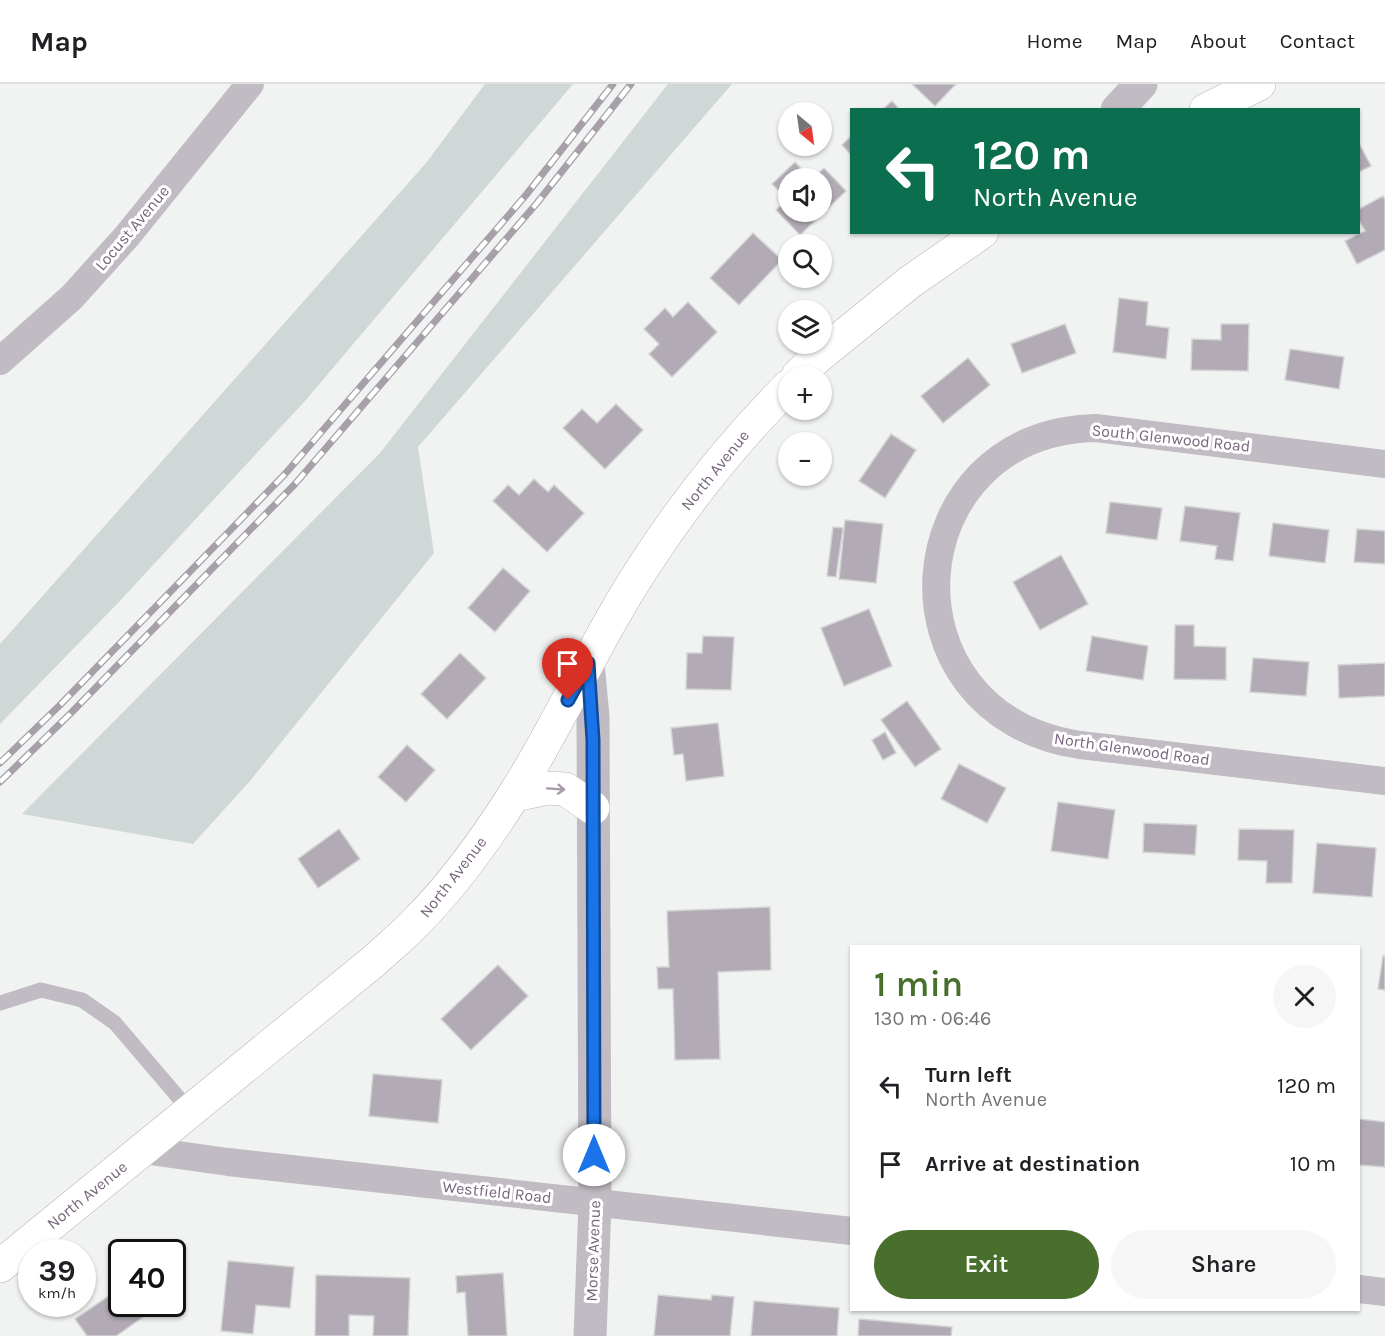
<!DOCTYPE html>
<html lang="en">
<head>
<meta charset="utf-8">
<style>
	:root { --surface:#fff; --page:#f6f6f6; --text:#202124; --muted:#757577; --line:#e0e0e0; --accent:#486f2b }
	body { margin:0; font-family:Karla,sans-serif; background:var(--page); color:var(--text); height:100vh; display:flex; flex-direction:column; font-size:22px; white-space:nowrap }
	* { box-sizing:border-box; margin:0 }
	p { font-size:20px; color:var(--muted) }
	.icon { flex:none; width:33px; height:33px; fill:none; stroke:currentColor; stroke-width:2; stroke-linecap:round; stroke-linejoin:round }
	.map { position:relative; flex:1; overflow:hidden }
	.panel { position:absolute; left:850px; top:861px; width:510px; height:366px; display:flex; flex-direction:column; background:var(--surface); border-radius:0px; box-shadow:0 2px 4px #0004 }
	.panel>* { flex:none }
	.hud { position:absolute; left:850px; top:24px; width:510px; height:126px; border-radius:0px; box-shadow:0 2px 4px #0004; background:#0b6e4f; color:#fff; overflow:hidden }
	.needle { width:39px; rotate:151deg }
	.buttons { position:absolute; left:778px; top:18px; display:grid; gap:12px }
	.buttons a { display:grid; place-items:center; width:54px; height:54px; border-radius:50%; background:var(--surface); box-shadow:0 2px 4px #0004; font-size:30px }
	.speed { position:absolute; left:18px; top:1155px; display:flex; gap:12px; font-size:30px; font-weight:700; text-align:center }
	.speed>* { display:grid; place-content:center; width:78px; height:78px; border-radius:50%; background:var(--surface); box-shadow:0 2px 4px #0004; line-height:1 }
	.speed small { font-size:15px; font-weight:400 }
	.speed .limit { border:3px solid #111; border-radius:9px; background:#fff; color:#111 }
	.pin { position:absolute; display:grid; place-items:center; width:51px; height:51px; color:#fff; margin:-62px -26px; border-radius:50% 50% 50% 0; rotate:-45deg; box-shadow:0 0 6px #0007 }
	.pin .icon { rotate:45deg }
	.me { position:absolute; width:66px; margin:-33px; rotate:0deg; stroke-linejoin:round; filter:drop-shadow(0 0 4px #0008) }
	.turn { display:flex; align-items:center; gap:21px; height:126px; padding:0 24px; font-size:27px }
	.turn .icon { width:78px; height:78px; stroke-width:2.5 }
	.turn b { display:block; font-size:42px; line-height:51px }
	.round { display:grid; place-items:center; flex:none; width:63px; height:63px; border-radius:32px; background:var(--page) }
	.headline { display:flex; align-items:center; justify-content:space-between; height:102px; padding:0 24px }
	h1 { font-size:36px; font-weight:600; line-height:45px; color:var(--accent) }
	.primary-button { display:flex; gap:12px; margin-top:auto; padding:12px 24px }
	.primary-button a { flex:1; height:69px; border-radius:36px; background:var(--accent); color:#fff; font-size:24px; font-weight:600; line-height:69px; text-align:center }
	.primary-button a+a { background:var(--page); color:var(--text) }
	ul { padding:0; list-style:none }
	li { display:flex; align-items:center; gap:18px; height:78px; padding:0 24px }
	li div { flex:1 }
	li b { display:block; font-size:22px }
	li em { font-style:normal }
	header { display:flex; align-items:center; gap:36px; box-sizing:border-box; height:84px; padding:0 30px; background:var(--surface); border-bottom:2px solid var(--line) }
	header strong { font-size:28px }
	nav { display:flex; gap:33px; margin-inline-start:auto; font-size:21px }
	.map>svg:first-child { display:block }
	.green { fill:#cfd8d7 }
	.building { fill:#b2abb5; stroke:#d2d4d3; stroke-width:1.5 }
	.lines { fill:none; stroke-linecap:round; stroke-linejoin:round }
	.secondary-casing { stroke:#b9b3bb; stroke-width:34 }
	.service { stroke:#c1bcc3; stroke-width:15 }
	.minor { stroke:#c1bcc3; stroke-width:28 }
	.tertiary { stroke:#c1bcc3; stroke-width:33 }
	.secondary { stroke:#fff; stroke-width:33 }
	.rail-casing { stroke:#a7a0a9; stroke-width:7 }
	.rail { stroke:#fff; stroke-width:4.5; stroke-dasharray:14; stroke-linecap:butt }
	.oneway { stroke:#a79baa }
	.route-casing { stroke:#114b97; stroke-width:15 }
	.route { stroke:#1a73e8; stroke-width:10 }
	.labels { text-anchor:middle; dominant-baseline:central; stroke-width:6; stroke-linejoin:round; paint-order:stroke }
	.street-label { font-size:16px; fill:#78657d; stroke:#fff }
</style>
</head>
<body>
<header>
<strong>Map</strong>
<nav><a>Home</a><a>Map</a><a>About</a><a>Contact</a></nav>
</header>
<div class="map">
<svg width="1385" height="1252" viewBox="0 0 1385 1252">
	<rect width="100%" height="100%" fill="#f0f3f1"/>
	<g class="green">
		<path d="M 485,0 L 573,0 L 305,317 L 117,520 L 0,640 L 0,560 L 426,79 Z"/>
		<path d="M 668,0 L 732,0 L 418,363 L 434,469 L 250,697 L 193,760 L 22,730 L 380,369 Z"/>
	</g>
	<g class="building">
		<path d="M 912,0 L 956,0 L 935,22 Z"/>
		<path d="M 892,17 L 900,26 L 882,26 Z"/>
		<path d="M 852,51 L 852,72 L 842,61 Z"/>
		<path d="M 1359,59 L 1371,82 L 1359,88 Z"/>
		<path d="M 795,78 L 810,94 L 789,94 L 789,128 L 822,128 L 822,94 L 813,94 L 824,84 L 846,107 L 800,151 L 776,126 L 787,115 L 772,100 Z"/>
		<path d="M 1383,112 L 1385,116 L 1385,166 L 1357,180 L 1345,157 L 1365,147 L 1359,136 L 1359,125 Z"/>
		<path d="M 753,149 L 782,176 L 739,221 L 710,194 Z"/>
		<path d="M 1119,214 L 1148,218 L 1146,241 L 1169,244 L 1166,275 L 1113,268 Z"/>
		<path d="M 688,218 L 717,248 L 672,293 L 649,270 L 659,260 L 644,245 L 665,224 L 673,233 Z"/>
		<path d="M 1065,240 L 1076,269 L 1022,289 L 1011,260 Z"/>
		<path d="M 1221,240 L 1249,240 L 1248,287 L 1191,286 L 1192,255 L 1221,256 Z"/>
		<path d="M 1290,265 L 1344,273 L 1339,305 L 1285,296 Z"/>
		<path d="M 968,274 L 990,301 L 943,339 L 921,312 Z"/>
		<path d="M 616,320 L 643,346 L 605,385 L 563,344 L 582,325 L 597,339 Z"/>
		<path d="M 891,350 L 916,366 L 885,414 L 859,397 Z"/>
		<path d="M 534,395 L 548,408 L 554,401 L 584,429 L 547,468 L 493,417 L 508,401 L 519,411 Z"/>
		<path d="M 1110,418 L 1162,424 L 1157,456 L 1106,449 Z"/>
		<path d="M 1185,422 L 1240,429 L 1233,477 L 1215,475 L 1217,462 L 1180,457 Z"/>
		<path d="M 845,436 L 883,440 L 876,499 L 839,495 Z"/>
		<path d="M 1273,439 L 1329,446 L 1325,479 L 1269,472 Z"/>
		<path d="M 833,443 L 843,444 L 836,493 L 827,492 Z"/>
		<path d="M 1357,445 L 1385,447 L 1385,480 L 1354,478 Z"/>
		<path d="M 1061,471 L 1088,520 L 1040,546 L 1013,498 Z"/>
		<path d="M 503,484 L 530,507 L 495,548 L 468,524 Z"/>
		<path d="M 869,525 L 892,582 L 844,602 L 821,544 Z"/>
		<path d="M 1175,541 L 1194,541 L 1194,562 L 1226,563 L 1226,596 L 1174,595 Z"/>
		<path d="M 703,552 L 734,553 L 731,606 L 686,605 L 687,569 L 702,569 Z"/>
		<path d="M 1092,552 L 1148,562 L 1143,596 L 1086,587 Z"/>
		<path d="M 460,569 L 486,594 L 447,635 L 421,610 Z"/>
		<path d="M 1253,574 L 1309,578 L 1306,612 L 1250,608 Z"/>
		<path d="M 1385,579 L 1385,612 L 1339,614 L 1338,581 Z"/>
		<path d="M 907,617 L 941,665 L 915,683 L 881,636 Z"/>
		<path d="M 718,639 L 724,692 L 686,697 L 683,670 L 674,671 L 671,644 Z"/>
		<path d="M 885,648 L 896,669 L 883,676 L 872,656 Z"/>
		<path d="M 407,661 L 435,686 L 406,718 L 378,693 Z"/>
		<path d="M 959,680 L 1006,704 L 987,739 L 941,715 Z"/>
		<path d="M 1058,718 L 1115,726 L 1108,775 L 1051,767 Z"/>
		<path d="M 1144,739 L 1197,741 L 1195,771 L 1143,768 Z"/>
		<path d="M 339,745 L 360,775 L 318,804 L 298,775 Z"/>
		<path d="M 1239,745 L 1294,746 L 1292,799 L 1266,799 L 1267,777 L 1238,776 Z"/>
		<path d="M 1317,759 L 1376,764 L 1372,813 L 1313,809 Z"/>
		<path d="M 770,823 L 771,886 L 718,888 L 720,975 L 675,976 L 673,905 L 658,905 L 657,883 L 669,883 L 667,827 Z"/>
		<path d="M 1383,872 L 1385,873 L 1385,906 L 1378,905 Z"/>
		<path d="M 498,881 L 528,912 L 471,966 L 441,935 Z"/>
		<path d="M 373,990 L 442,996 L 438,1039 L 369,1032 Z"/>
		<path d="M 1359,1035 L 1385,1038 L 1385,1083 L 1359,1081 Z"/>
		<path d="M 228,1177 L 294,1183 L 290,1224 L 256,1221 L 253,1250 L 221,1247 Z"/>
		<path d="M 503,1189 L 507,1252 L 468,1252 L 465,1208 L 457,1209 L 456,1192 Z"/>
		<path d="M 316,1191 L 410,1194 L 408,1252 L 373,1252 L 374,1232 L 349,1231 L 349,1252 L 315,1252 Z"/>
		<path d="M 122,1203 L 122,1220 L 134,1220 L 143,1233 L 116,1252 L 87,1252 L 75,1235 Z"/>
		<path d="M 658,1211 L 711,1216 L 712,1211 L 734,1213 L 730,1252 L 654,1252 Z"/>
		<path d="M 754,1217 L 839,1224 L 837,1252 L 751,1252 Z"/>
		<path d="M 859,1235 L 952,1243 L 951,1252 L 858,1252 Z"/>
	</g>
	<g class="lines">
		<defs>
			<g id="secondary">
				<path d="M 1206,26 L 1259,0"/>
				<path d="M 798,292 L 815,275 L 910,198 L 982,148"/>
				<path d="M 514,711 L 548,704 L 565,705 L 593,724"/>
				<path d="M 0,1182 L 374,877 C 388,864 404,851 417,837 C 454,800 486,755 514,711 C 561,637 596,555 644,482 C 686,417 735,356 789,302"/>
			</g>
		</defs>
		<use href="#secondary" class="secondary-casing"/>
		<path class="service" d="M 0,919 L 41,906 L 82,916 L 115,939 L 190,1027"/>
		<g class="minor">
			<path d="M 0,277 L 72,213 L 127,152 L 250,0"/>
			<path d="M 1385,380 L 1096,344 C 896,348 876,630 1080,661 L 1385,697"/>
			<path d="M 143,1066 L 228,1078 L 852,1147"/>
			<path d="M 1359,1205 L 1385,1208"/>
		</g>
		<g class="tertiary">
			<path d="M 1117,26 L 1141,0"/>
			<path d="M 588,579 L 593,633 L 595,1119 L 590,1252"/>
		</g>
		<use href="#secondary" class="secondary"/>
		<defs>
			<g id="rail">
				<path d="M 0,679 L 61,620 L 285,390 L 526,111 L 613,0"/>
				<path d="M 0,698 L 70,630 L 295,400 L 537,119 L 631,0"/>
			</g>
		</defs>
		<use href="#rail" class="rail-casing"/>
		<use href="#rail" class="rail"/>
	</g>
	<defs><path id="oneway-shaft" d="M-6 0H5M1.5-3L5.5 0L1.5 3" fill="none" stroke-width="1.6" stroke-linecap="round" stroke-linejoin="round" transform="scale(1.5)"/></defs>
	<use class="oneway" href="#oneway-shaft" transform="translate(556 705) rotate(4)"/>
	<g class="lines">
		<defs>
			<path id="route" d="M 568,616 L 588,579 L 593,656 L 594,1071"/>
		</defs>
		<use href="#route" class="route-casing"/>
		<use href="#route" class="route"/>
	</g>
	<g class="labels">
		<g class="street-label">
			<text transform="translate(132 144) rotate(-50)">Locust Avenue</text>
			<text transform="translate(1171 354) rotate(6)">South Glenwood Road</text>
			<text transform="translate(715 386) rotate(-51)">North Avenue</text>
			<text transform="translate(1132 665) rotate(8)">North Glenwood Road</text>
			<text transform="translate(453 793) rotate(-52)">North Avenue</text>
			<text transform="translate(497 1108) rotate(6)">Westfield Road</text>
			<text transform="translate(87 1111) rotate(-39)">North Avenue</text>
			<text transform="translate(593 1167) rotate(-88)">Morse Avenue</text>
		</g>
	</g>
</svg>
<div class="buttons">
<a><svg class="needle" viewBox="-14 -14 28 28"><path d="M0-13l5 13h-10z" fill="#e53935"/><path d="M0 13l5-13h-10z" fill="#757577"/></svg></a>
<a><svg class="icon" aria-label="sound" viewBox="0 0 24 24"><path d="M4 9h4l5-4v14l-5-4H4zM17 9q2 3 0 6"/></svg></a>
<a><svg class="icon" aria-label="search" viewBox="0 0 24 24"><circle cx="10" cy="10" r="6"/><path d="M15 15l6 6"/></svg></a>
<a><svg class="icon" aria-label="layers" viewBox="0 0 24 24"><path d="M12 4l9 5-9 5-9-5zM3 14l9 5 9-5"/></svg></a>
<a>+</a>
<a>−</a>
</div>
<div class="speed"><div>39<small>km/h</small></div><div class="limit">40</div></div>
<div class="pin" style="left:568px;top:616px;background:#d93025"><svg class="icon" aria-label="arrive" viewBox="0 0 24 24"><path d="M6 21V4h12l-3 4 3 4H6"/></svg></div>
<svg class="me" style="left:594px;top:1071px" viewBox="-20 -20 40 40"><circle r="19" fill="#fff"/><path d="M0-13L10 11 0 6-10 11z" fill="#1a73e8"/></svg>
<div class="hud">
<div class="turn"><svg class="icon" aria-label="left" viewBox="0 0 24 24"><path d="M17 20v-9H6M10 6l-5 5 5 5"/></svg><div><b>120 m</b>North Avenue</div></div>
</div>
<section class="panel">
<div class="headline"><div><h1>1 min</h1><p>130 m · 06:46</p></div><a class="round"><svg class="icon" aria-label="close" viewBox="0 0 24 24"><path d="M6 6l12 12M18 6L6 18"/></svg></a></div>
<ul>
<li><svg class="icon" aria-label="left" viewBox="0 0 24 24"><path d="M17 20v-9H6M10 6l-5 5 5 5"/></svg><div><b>Turn left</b><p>North Avenue</p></div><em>120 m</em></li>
<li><svg class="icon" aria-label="arrive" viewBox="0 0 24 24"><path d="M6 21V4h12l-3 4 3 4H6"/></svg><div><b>Arrive at destination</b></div><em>10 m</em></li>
</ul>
<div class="primary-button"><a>Exit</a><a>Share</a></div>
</section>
</div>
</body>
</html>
